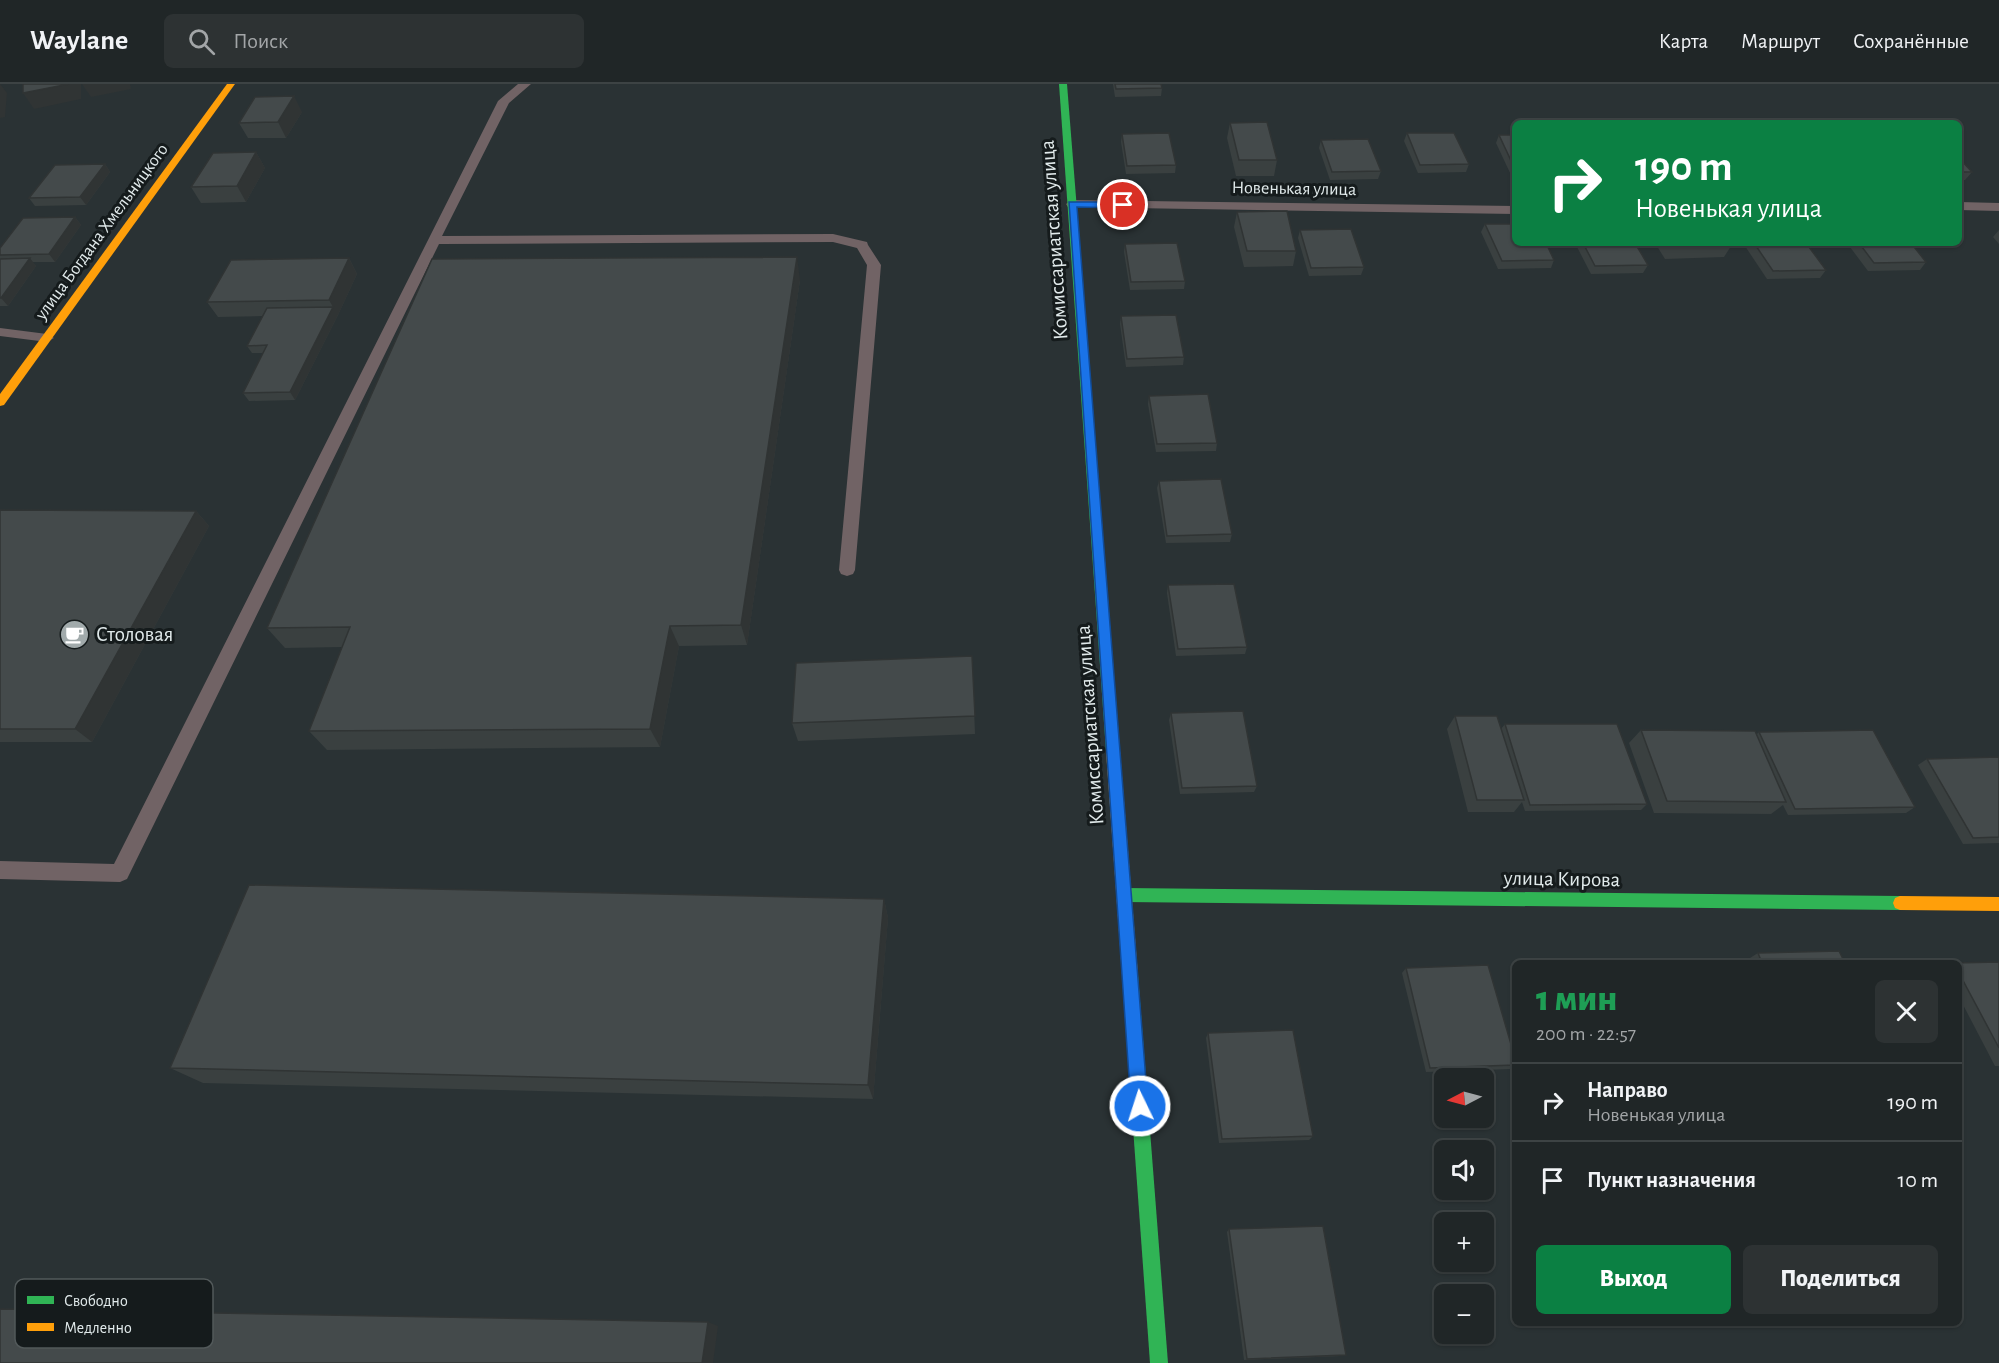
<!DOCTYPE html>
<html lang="ru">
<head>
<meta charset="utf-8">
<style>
	:root { --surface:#202627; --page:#2d3233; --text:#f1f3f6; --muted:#a2a5a7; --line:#3d4344; --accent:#0b8043 }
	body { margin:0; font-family:"Alegreya Sans",sans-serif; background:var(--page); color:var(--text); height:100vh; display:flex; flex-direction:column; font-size:22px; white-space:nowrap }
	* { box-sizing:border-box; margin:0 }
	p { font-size:20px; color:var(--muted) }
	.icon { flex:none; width:33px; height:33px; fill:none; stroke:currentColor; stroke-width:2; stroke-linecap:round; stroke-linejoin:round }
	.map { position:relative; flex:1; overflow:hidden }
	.sheet { position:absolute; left:1512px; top:876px; width:450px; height:366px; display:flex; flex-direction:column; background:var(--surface); border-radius:9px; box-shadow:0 2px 4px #0004,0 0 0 2px var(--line) }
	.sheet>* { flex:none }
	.top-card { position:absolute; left:1512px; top:36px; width:450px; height:126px; border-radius:9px; box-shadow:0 2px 4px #0004,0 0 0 2px var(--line); background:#0b8043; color:#fff; overflow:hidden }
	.needle { width:39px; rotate:264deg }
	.buttons { position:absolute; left:1434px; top:984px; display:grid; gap:12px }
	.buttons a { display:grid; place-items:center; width:60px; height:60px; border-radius:9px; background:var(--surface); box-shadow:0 2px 4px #0004,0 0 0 2px var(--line); font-size:30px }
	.pin { position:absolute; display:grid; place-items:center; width:51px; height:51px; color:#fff; margin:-26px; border:3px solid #fff; border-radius:50%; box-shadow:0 2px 6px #0007 }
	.me { position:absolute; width:66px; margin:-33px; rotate:356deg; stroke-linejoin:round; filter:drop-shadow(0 0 4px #0008) }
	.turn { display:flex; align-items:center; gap:21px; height:126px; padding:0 24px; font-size:27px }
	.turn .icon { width:78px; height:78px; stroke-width:2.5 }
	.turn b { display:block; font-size:42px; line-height:51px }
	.round { display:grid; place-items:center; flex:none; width:63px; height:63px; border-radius:9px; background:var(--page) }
	.head { display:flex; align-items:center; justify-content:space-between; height:102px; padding:0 24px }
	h1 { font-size:36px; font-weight:800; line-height:45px; color:#1e9e55 }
	.action { display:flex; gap:12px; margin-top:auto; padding:12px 24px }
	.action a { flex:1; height:69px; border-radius:9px; background:var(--accent); color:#fff; font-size:24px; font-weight:800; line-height:69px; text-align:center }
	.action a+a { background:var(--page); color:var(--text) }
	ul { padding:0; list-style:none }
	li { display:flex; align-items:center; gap:18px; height:78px; padding:0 24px; border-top:2px solid var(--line) }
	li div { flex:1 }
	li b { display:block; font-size:22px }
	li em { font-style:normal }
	header { display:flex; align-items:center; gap:36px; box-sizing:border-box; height:84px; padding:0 30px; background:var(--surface); border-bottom:2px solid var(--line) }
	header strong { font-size:28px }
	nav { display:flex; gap:33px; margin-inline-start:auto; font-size:21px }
	.search { width:420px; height:54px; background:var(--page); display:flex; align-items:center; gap:15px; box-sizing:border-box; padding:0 21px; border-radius:9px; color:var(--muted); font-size:22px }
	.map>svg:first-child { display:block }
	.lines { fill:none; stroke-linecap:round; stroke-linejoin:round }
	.lane { fill:#716365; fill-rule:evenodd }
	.fast { fill:#30b455; fill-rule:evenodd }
	.slow { fill:#ff9f0a; fill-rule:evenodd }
	.wall { fill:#3a4040 }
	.shaded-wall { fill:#303434 }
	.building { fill:#444a4b; stroke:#303434; stroke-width:1.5 }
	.route { fill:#1a73e8; stroke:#114b97; stroke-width:1.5 }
	.labels { text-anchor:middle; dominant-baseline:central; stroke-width:6; stroke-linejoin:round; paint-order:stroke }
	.far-street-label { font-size:18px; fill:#e1eaeb; stroke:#151b1c }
	.street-label { font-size:21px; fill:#e1eaeb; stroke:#151b1c }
	.poi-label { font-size:21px; fill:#e1eaeb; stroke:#151b1c; text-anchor:start }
	.key { fill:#151b1c; stroke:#52595a; stroke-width:1.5 }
	.key-label { font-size:16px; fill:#e1eaeb }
</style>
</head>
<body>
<header>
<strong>Waylane</strong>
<div class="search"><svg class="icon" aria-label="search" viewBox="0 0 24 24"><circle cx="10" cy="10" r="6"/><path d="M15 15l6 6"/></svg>Поиск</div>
<nav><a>Карта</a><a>Маршрут</a><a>Сохранённые</a></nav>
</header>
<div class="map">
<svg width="1999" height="1279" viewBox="0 0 1999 1279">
	<rect width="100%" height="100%" fill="#2a3234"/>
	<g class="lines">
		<g class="lane">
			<path d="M 518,0 L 531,0 L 509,19 L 442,152 L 833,150 L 867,158 L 868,161 L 881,181 L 855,486 L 853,490 L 847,492 L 841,490 L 839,486 L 867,181 L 857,164 L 833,158 L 439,160 L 127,795 L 120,798 L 0,795 L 0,777 L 114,780 L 498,17 Z"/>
			<path d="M 1072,116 L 1515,122 L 1515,130 L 1068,123 L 1066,120 Z"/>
			<path d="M 1959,118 L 1999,119 L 1999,127 L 1959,126 Z"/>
			<path d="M 0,244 L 47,250 L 54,254 L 47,258 L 0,252 Z"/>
		</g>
		<g class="fast">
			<path d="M 1059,0 L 1067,0 L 1120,667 L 1118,671 L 1113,673 L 1108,671 L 1106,667 Z"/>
			<path d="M 1124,804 L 1900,812 L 1905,814 L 1907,819 L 1905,824 L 1900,826 L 1124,818 L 1119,816 L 1117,811 L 1119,806 Z"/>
			<path d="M 1130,884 L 1135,886 L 1138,891 L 1168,1279 L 1150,1279 L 1122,891 L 1125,886 Z"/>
		</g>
		<g class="slow">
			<path d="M 227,0 L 235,0 L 4,321 L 0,322 L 0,310 Z"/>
			<path d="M 1113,661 L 1118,663 L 1120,667 L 1138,891 L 1135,896 L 1130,898 L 1125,896 L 1122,891 L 1106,667 L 1108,663 Z"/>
			<path d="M 1900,812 L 1999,813 L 1999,827 L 1900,826 L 1895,824 L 1893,819 L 1895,814 Z"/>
		</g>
	</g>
	<g class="wall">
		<path d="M 1113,0 L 1161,0 L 1162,4 L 1161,12 L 1115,13 Z"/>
		<path d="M 302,28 L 286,54 L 248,54 L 239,39 Z"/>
		<path d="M 1230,39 L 1277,76 L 1274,92 L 1236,92 L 1227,54 Z"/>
		<path d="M 1407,49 L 1469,80 L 1466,88 L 1418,89 L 1404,57 Z"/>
		<path d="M 1122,50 L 1176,81 L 1175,89 L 1126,90 L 1121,58 Z"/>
		<path d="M 1499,51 L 1515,51 L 1515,91 L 1511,91 L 1496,59 Z"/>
		<path d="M 1321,56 L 1381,87 L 1378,95 L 1330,96 L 1319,64 Z"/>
		<path d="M 256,68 L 265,84 L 246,118 L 201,119 L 191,103 Z"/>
		<path d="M 1959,74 L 1972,88 L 1965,96 L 1959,96 Z"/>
		<path d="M 105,80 L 110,88 L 86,121 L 35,122 L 29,114 Z"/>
		<path d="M 1237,128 L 1296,167 L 1293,182 L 1244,183 L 1234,143 Z"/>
		<path d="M 75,133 L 81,141 L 55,178 L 32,178 L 36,182 L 8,222 L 0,222 L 0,164 Z"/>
		<path d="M 1485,140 L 1554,176 L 1551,184 L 1498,185 L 1481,148 Z"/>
		<path d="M 1300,146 L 1364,183 L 1361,191 L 1309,192 L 1298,154 Z"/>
		<path d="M 1999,146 L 1999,160 L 1993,153 Z"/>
		<path d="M 1575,159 L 1635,159 L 1648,181 L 1643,189 L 1591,190 Z"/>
		<path d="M 1655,159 L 1733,159 L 1724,173 L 1665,175 Z"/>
		<path d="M 1743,159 L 1806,159 L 1826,186 L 1820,194 L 1767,195 Z"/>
		<path d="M 1847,159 L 1911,159 L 1926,178 L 1920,186 L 1868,187 Z"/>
		<path d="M 1125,160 L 1185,197 L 1184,205 L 1130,206 L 1124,168 Z"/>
		<path d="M 349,174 L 357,190 L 338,231 L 295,316 L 249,317 L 243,309 L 263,269 L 252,269 L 247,262 L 263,232 L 218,233 L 207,218 Z"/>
		<path d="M 800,196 L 747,561 L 679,562 L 660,663 L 327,666 L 309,647 L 342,563 L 285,564 L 267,544 Z"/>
		<path d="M 1121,232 L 1184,273 L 1183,281 L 1126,283 L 1120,240 Z"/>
		<path d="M 1149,312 L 1217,359 L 1216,367 L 1156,368 L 1148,320 Z"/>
		<path d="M 1159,397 L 1232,450 L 1230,458 L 1166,459 L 1157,404 Z"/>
		<path d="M 0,426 L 196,427 L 209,442 L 92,658 L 0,658 Z"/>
		<path d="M 1168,501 L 1247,563 L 1245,570 L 1176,572 L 1167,509 Z"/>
		<path d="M 972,572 L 975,650 L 798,657 L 792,639 Z"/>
		<path d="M 1171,629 L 1257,702 L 1254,708 L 1180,710 L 1169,636 Z"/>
		<path d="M 1455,632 L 1501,645 L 1505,640 L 1647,720 L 1641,726 L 1525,727 L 1522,718 L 1514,728 L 1468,728 L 1447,645 Z"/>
		<path d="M 1641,646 L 1757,650 L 1759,648 L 1915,723 L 1906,729 L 1788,731 L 1783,721 L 1771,730 L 1654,729 L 1629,659 Z"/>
		<path d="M 1999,673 L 1999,759 L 1963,760 L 1918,681 L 1927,675 Z"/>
		<path d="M 884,815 L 888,834 L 873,1015 L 203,999 L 170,984 Z"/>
		<path d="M 1758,869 L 1845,879 L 1752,879 L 1750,874 Z"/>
		<path d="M 1999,878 L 1999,982 L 1995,982 L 1959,913 L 1959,879 Z"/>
		<path d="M 1406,884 L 1515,974 L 1515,982 L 1511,985 L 1426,988 L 1402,889 Z"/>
		<path d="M 1208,949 L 1313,1052 L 1309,1056 L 1219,1059 L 1206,954 Z"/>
		<path d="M 1229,1145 L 1346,1271 L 1342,1272 L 1244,1276 L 1227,1148 Z"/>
	</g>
	<g class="shaded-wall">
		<path d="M 0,0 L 7,9 L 5,33 L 0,34 Z"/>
		<path d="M 69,0 L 81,0 L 81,15 L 34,25 L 23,9 Z"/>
		<path d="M 82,0 L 130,0 L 131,5 L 91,13 Z"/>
		<path d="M 294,12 L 302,28 L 286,54 L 278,38 Z"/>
		<path d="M 256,68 L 265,84 L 246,118 L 237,102 Z"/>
		<path d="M 105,80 L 110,88 L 86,121 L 80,113 Z"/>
		<path d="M 75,133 L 81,141 L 55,178 L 49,170 Z"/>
		<path d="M 797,173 L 800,196 L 747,561 L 741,541 Z"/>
		<path d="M 30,174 L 36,182 L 8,222 L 1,214 Z"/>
		<path d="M 349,174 L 357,190 L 338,231 L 295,316 L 290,308 L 333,223 L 329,216 Z"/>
		<path d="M 196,427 L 209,442 L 92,658 L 75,645 Z"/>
		<path d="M 670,542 L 679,562 L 660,663 L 650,645 Z"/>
		<path d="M 884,815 L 888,834 L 873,1015 L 868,1001 Z"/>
		<path d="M 708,1238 L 718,1242 L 713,1279 L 702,1279 Z"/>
	</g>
	<g class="building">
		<path d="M 23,0 L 69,0 L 23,9 Z"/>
		<path d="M 1115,0 L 1161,0 L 1162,4 L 1116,5 Z"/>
		<path d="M 294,12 L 278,38 L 239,39 L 255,13 Z"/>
		<path d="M 1267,38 L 1277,76 L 1239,76 L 1230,39 Z"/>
		<path d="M 1169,49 L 1176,81 L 1127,82 L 1122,50 Z"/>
		<path d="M 1407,49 L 1454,49 L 1469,80 L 1420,81 Z"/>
		<path d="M 1499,51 L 1515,51 L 1515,83 L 1514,83 Z"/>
		<path d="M 1368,55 L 1381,87 L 1332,88 L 1321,56 Z"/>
		<path d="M 256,68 L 237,102 L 191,103 L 213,69 Z"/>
		<path d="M 1959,74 L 1972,88 L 1959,88 Z"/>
		<path d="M 105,80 L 80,113 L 29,114 L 55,81 Z"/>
		<path d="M 1287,127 L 1296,167 L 1247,167 L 1237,128 Z"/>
		<path d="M 75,133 L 49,170 L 0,171 L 0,164 L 23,134 Z"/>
		<path d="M 1485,140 L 1515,140 L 1515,159 L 1546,159 L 1554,176 L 1502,177 Z"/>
		<path d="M 1351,145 L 1364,183 L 1311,184 L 1300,146 Z"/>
		<path d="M 1177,159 L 1185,197 L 1131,198 L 1125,160 Z"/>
		<path d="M 1583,159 L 1635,159 L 1648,181 L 1595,182 Z"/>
		<path d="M 1754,159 L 1806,159 L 1826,186 L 1773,187 Z"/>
		<path d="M 1859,159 L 1911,159 L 1926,178 L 1874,179 Z"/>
		<path d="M 797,173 L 741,541 L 670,542 L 650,645 L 309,647 L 350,543 L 267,544 L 432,175 Z"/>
		<path d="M 30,174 L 1,214 L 0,214 L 0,175 Z"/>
		<path d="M 349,174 L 329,216 L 207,218 L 231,176 Z"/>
		<path d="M 333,223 L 290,308 L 243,309 L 267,261 L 247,262 L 267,224 Z"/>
		<path d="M 1176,231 L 1184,273 L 1127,275 L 1121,232 Z"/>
		<path d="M 1208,310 L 1217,359 L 1157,360 L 1149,312 Z"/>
		<path d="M 1221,395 L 1232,450 L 1167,452 L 1159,397 Z"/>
		<path d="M 0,426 L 196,427 L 75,645 L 0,645 Z"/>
		<path d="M 1234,500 L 1247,563 L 1178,565 L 1168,501 Z"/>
		<path d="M 972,572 L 975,632 L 792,639 L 796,579 Z"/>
		<path d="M 1243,627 L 1257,702 L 1182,704 L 1171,629 Z"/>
		<path d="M 1455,632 L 1497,632 L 1524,716 L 1477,716 Z"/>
		<path d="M 1505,640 L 1617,640 L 1647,720 L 1530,721 Z"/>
		<path d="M 1641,646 L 1755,647 L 1786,718 L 1667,717 Z"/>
		<path d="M 1873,646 L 1915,723 L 1795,725 L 1759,648 Z"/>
		<path d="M 1999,673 L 1999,753 L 1973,754 L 1927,675 Z"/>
		<path d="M 249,801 L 884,815 L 868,1001 L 170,984 Z"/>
		<path d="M 1839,867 L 1845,879 L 1762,879 L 1758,869 Z"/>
		<path d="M 1999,878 L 1999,964 L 1959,889 L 1959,879 L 1954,879 Z"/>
		<path d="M 1488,881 L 1515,974 L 1515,981 L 1430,984 L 1406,884 Z"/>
		<path d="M 1293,946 L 1313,1052 L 1222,1055 L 1208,949 Z"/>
		<path d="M 1323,1142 L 1346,1271 L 1247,1275 L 1229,1145 Z"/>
		<path d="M 0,1225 L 708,1238 L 702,1279 L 0,1279 Z"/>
	</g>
	<path class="route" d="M 1069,118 L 1123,118 L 1128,121 L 1123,124 L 1077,123 L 1148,1022 L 1146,1028 L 1140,1030 L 1134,1028 L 1131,1022 Z"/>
	<defs>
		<symbol id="cafe-disc" viewBox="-11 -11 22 22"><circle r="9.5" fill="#a1aaab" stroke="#151b1c"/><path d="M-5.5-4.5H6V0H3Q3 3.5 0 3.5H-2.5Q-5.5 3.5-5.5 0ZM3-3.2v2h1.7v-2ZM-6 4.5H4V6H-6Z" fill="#fff"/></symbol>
	</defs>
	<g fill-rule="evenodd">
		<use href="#cafe-disc" x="58" y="534" width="33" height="33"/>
	</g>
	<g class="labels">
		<g class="far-street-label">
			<text transform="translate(1294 105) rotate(1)">Новенькая улица</text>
			<text transform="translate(102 148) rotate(-54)">улица Богдана Хмельницкого</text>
		</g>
		<g class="street-label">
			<text transform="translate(1054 156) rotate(-94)">Комиссариатская улица</text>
			<text transform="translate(1090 641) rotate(-94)">Комиссариатская улица</text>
			<text transform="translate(1562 795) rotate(1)">улица Кирова</text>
		</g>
		<g class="poi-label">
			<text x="96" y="550">Столовая</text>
		</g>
	</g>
	<rect x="15" y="1195" width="198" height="69" rx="9" class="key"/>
	<rect x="27" y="1212" width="27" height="8" fill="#30b455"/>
	<rect x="27" y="1239" width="27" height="8" fill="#ff9f0a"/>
	<g class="key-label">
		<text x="64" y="1222">Свободно</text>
		<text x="64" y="1249">Медленно</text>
	</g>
</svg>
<div class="buttons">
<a><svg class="needle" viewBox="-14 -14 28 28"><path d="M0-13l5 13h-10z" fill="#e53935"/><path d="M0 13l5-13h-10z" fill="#a2a5a7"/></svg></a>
<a><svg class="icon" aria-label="sound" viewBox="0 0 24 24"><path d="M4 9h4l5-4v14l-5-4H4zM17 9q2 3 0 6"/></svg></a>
<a>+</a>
<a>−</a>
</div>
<div class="pin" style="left:1123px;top:121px;background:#d93025"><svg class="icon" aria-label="arrive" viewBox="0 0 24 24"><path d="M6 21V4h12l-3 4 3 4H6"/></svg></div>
<svg class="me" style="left:1140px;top:1022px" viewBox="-20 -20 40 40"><circle r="17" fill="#1a73e8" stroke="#fff" stroke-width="3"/><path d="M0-11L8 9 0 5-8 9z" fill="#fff"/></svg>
<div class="top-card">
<div class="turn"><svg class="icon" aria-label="right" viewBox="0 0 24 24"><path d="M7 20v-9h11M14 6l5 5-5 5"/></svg><div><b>190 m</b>Новенькая улица</div></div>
</div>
<section class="sheet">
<div class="head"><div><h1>1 мин</h1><p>200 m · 22:57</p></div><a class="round"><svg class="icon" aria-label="close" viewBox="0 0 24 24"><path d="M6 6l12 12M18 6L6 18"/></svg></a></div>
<ul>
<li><svg class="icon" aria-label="right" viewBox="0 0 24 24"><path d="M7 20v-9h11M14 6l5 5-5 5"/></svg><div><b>Направо</b><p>Новенькая улица</p></div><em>190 m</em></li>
<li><svg class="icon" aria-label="arrive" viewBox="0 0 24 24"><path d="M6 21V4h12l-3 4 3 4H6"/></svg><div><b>Пункт назначения</b></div><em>10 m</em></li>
</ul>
<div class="action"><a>Выход</a><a>Поделиться</a></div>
</section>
</div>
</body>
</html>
